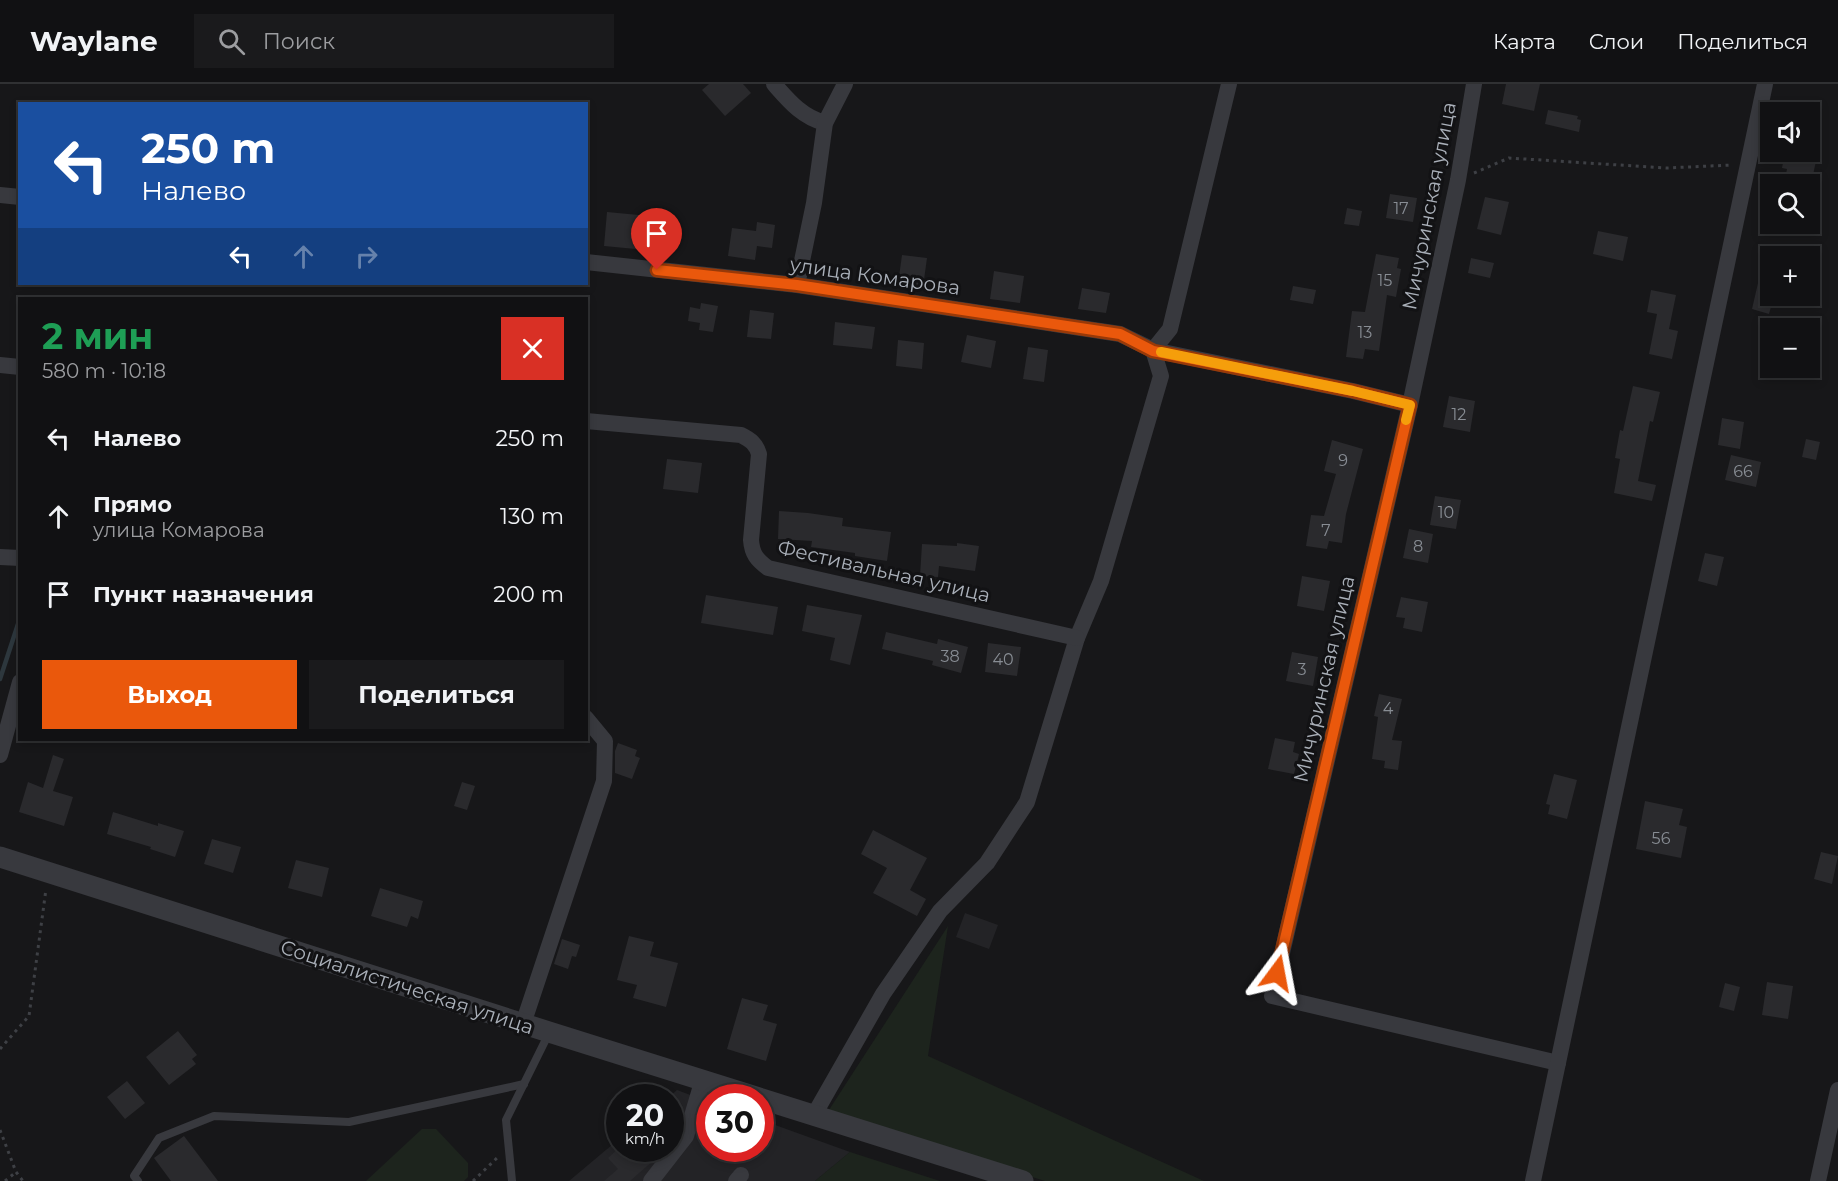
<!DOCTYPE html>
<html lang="ru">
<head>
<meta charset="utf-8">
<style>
	:root { --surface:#111113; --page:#1a1a1c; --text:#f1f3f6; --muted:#9c9da0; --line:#303133; --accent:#ea580c }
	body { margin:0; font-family:Montserrat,sans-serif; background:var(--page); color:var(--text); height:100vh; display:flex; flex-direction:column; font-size:22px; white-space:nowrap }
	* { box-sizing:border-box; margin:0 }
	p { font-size:20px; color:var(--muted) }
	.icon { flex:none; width:33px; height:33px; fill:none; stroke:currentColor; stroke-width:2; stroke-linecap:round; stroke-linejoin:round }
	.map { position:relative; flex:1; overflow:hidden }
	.side { position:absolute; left:18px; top:213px; width:570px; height:444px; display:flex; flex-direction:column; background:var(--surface); border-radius:0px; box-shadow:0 3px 9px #0003,0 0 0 2px var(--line) }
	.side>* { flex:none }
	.top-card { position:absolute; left:18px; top:18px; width:570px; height:183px; border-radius:0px; box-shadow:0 3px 9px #0003,0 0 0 2px var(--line); background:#1a4fa0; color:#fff; overflow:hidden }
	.fabs { position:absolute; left:1760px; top:18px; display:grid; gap:12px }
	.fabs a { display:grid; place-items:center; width:60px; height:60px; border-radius:0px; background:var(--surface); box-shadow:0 3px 9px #0003,0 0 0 2px var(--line); font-size:30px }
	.speed { position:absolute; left:606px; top:1000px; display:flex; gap:12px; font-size:30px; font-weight:700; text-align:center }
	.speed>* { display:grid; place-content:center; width:78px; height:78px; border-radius:50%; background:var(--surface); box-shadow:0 3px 9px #0003,0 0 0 2px var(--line); line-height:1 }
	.speed small { font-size:15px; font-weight:400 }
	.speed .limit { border:9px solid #d22; background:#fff; color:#111 }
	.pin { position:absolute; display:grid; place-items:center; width:51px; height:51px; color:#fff; margin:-62px -26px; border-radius:50% 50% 50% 0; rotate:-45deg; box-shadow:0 0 6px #0007 }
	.pin .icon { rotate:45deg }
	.me { position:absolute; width:66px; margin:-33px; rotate:13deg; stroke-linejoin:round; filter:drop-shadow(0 0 4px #0008) }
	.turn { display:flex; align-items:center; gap:21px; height:126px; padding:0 24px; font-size:27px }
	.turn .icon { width:78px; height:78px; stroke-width:2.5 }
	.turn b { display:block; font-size:42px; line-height:51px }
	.lanes { display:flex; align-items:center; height:57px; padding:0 24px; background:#0003; justify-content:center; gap:30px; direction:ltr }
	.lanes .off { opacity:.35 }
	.round { display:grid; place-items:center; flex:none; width:63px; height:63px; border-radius:0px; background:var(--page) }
	.overview { display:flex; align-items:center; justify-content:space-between; height:102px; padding:0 24px }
	h1 { font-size:36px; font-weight:700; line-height:45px; color:#1e9e55 }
	.cta { display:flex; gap:12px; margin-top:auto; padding:12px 24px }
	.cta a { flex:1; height:69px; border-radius:0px; background:var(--accent); color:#fff; font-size:24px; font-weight:700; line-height:69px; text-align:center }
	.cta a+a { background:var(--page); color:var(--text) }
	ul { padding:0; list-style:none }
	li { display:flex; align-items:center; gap:18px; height:78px; padding:0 24px }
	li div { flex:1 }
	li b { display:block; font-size:22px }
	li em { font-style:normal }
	header { display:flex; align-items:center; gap:36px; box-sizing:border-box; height:84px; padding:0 30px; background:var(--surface); border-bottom:2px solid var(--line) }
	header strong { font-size:28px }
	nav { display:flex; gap:33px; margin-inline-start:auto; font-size:21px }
	.search { width:420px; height:54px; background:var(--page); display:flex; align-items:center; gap:15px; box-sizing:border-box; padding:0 21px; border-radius:0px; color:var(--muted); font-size:22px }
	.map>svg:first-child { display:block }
	.built { fill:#232326 }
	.green { fill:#1d241d }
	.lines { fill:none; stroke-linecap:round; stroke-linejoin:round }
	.stream { stroke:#2d373d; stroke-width:4.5 }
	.building { fill:#2a2a2d }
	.path { stroke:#3e4045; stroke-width:3; stroke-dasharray:3 4.5; stroke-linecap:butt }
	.service { stroke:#38393e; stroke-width:8 }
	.minor { stroke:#38393e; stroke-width:16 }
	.tertiary { stroke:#38393e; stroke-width:21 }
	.route-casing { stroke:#983908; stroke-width:15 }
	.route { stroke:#ea580c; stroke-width:10 }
	.slow { stroke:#f59e0b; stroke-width:10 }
	.labels { text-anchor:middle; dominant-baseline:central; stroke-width:6; stroke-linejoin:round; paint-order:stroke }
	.number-label { font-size:16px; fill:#888d94 }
	.street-label { font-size:20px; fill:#a9afb8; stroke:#121214 }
</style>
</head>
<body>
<header>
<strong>Waylane</strong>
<div class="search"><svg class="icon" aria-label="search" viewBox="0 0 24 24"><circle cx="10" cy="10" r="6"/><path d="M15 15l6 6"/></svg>Поиск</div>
<nav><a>Карта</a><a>Слои</a><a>Поделиться</a></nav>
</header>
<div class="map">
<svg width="1838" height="1097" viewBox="0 0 1838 1097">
	<rect width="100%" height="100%" fill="#171719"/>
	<g class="built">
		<path d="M 965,829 L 998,841 L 989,865 L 956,853 Z"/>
		<path d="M 677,1006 L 709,1018 L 710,1065 L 760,1065 L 761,1036 L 850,1068 L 815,1097 L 569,1097 L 619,1055 L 620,1065 L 670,1065 L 670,1014 L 668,1014 Z"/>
	</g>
	<g class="green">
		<path d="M 948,842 L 928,972 L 1204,1097 L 1045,1097 L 827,1029 Z"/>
		<path d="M 422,1045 L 436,1045 L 468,1079 L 468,1093 L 464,1097 L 366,1097 Z"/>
		<path d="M 850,1068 L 940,1097 L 815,1097 Z"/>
	</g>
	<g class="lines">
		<path class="stream" d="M 0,595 L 20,534"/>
	</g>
	<g class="building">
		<path d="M 709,0 L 743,0 L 751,9 L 725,32 L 702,6 Z"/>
		<path d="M 1506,0 L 1540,0 L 1534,27 L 1502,20 Z"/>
		<path d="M 1548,26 L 1578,32 L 1577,35 L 1581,36 L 1579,48 L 1545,40 Z"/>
		<path d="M 1785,68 L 1818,68 L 1811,100 L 1784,100 L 1787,85 L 1782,84 Z"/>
		<path d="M 1390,110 L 1417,114 L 1413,138 L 1386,134 Z"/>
		<path d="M 1485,113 L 1509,118 L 1501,151 L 1477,145 Z"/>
		<path d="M 1347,124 L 1362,127 L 1359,142 L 1344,140 Z"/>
		<path d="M 607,128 L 660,133 L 657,167 L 604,162 Z"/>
		<path d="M 757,138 L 775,141 L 772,164 L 757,162 L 755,176 L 728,172 L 732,144 L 756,147 Z"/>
		<path d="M 1598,147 L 1628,153 L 1623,177 L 1593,170 Z"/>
		<path d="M 1765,169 L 1770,170 L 1770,212 L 1774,212 L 1769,230 L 1752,225 Z"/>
		<path d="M 1376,170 L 1399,174 L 1397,184 L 1401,185 L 1396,213 L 1387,211 L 1379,267 L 1365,265 L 1363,275 L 1346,273 L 1352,227 L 1365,228 Z"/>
		<path d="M 902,171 L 927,174 L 923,203 L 898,200 Z"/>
		<path d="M 1471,174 L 1494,179 L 1490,194 L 1468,189 Z"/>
		<path d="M 994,187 L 1024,192 L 1020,219 L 990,215 Z"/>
		<path d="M 1293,202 L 1316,206 L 1313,220 L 1290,216 Z"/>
		<path d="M 1082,204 L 1110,209 L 1106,229 L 1078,225 Z"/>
		<path d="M 1651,206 L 1676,211 L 1669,245 L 1678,247 L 1672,275 L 1649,270 L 1657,230 L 1647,228 Z"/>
		<path d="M 701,219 L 718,222 L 713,248 L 699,246 L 700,239 L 688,237 L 690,223 L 700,225 Z"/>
		<path d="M 750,226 L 774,229 L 771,255 L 747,253 Z"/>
		<path d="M 835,238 L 875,243 L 872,265 L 833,261 Z"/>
		<path d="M 967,251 L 996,257 L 991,284 L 961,278 Z"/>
		<path d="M 898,256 L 924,259 L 922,285 L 896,282 Z"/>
		<path d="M 1028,263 L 1048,266 L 1044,298 L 1023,295 Z"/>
		<path d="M 1633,302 L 1660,308 L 1653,338 L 1650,337 L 1638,397 L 1656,401 L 1652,417 L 1614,409 L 1620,375 L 1615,374 L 1620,346 L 1623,347 Z"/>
		<path d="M 1449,312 L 1475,317 L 1470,348 L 1443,343 Z"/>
		<path d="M 1722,334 L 1744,338 L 1740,365 L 1718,361 Z"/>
		<path d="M 1806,355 L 1820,358 L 1816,376 L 1802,373 Z"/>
		<path d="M 1332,356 L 1363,365 L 1346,430 L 1342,459 L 1329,457 L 1327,465 L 1306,462 L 1311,431 L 1324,432 L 1336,390 L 1324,387 Z"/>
		<path d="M 1731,371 L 1761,378 L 1756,403 L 1725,396 Z"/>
		<path d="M 667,375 L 702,379 L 698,409 L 663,405 Z"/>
		<path d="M 1435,412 L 1461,416 L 1456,445 L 1430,441 Z"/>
		<path d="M 779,427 L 808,429 L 843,434 L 842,442 L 891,448 L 887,477 L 855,472 L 855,469 L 811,463 L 812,457 L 778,455 Z"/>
		<path d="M 1409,445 L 1433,450 L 1428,479 L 1403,474 Z"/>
		<path d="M 957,459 L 979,462 L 975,487 L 939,482 L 938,493 L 920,492 L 922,460 L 957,462 Z"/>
		<path d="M 1705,469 L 1724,473 L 1717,502 L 1698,497 Z"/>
		<path d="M 1302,492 L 1330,497 L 1324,527 L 1297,522 Z"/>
		<path d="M 706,511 L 778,523 L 773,551 L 701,539 Z"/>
		<path d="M 1401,513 L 1428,518 L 1422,548 L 1403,544 L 1405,534 L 1396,533 Z"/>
		<path d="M 807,521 L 862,531 L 850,581 L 830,576 L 835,554 L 802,547 Z"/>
		<path d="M 886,548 L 937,560 L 938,555 L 968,563 L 961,589 L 932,581 L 933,577 L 882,565 Z"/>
		<path d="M 988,559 L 1021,563 L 1017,592 L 985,588 Z"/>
		<path d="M 1292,568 L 1318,573 L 1313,602 L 1286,597 Z"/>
		<path d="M 1379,610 L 1402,615 L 1392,656 L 1402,657 L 1398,686 L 1384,684 L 1385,677 L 1372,675 L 1378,633 L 1374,632 Z"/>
		<path d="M 1275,654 L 1295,658 L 1293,668 L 1299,670 L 1294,690 L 1268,685 Z"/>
		<path d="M 618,659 L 637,666 L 635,672 L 640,674 L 632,695 L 615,689 L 615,667 Z"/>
		<path d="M 53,671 L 64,675 L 53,707 L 73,713 L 64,742 L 19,728 L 28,698 L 43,704 Z"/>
		<path d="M 1554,690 L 1577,696 L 1567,735 L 1548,730 L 1550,721 L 1546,720 Z"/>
		<path d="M 462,698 L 475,702 L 467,726 L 454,722 Z"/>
		<path d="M 1645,717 L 1683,725 L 1679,741 L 1687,743 L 1681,774 L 1636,765 Z"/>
		<path d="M 113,728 L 158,742 L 158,739 L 184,747 L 175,773 L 150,765 L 151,763 L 107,750 Z"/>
		<path d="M 873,746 L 927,774 L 910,806 L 926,815 L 917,832 L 873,809 L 887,784 L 861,770 Z"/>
		<path d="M 212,755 L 241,763 L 233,789 L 204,780 Z"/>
		<path d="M 1821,768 L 1838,772 L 1832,800 L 1814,795 Z"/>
		<path d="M 296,776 L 329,784 L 322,813 L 288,804 Z"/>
		<path d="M 380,804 L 423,817 L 418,835 L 411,832 L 407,843 L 371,832 Z"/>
		<path d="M 629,852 L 654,858 L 650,872 L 678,879 L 666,923 L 633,914 L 637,901 L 617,896 Z"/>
		<path d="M 562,855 L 580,861 L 576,873 L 572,872 L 568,885 L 554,880 Z"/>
		<path d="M 1767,898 L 1793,902 L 1788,935 L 1762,931 Z"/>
		<path d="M 1725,899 L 1740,903 L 1734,927 L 1719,923 Z"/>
		<path d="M 742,914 L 768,921 L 763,936 L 777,940 L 766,977 L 727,965 Z"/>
		<path d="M 178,947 L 197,971 L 192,975 L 196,980 L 169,1001 L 146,973 Z"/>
		<path d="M 127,997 L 145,1019 L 125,1035 L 107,1013 Z"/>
		<path d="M 184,1052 L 218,1097 L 171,1097 L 154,1074 Z"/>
		<path d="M 618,1065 L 663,1065 L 655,1075 L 630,1097 L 604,1097 L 618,1085 L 608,1074 Z"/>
	</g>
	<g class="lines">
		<g class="path">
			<path d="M 1474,89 L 1509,74 L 1666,84 L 1733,81"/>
			<path d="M 0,965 L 29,932 L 46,805"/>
			<path d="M 0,1046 L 16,1088 L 23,1097"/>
			<path d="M 5,1097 L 16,1088"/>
			<path d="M 473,1097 L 498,1073"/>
		</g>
		<g class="service">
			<path d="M 138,1097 L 134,1092 L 159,1054 L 214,1032 L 349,1038 L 524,1000"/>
			<path d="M 512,1097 L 506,1036 L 549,949"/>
		</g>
		<g class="minor">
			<path d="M 774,0 C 789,17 802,33 825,39"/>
			<path d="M 1229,0 L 1170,245 L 1153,266 L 1353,307 L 1410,321"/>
			<path d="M 1474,0 L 1458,96 L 1410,321 L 1272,912 L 1558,979"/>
			<path d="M 0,111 L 20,113"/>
			<path d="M 586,178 L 797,201 L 1120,250 L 1153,266 L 1161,292 L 1101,497 L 1077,554 L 1027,718 L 987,779 L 940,827 L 883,910 L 814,1031"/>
			<path d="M 797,201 L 814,119 L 825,39 L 845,0"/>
			<path d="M 0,281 L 20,283"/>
			<path d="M 586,337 L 741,351 C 751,356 756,360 759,370 L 751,456 C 752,470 757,476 768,484 L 1077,554"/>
			<path d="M 0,473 L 20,474"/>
			<path d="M 0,671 L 20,598"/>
			<path d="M 523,940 L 604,697 L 605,657 L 586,634"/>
			<path d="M 651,1097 L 686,1052 L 703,995"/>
			<path d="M 736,1097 L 741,1091"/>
			<path d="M 1533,1097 L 1765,0"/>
			<path d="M 1818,1097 L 1838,1006"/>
		</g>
		<path class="tertiary" d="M 0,773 L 549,948 L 1023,1097"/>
	</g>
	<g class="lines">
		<defs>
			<path id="route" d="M 657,186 L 797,201 L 1120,250 L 1153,267 L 1353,307 L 1410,321 L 1277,889"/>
		</defs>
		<use href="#route" class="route-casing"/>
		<use href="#route" class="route"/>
		<path class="slow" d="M 1161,268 L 1353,307 L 1410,321 L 1406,336"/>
	</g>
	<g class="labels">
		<g class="number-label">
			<text x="1401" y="124">17</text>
			<text x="1385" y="196">15</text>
			<text x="1365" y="248">13</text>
			<text x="1459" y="330">12</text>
			<text x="1343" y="376">9</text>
			<text x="1743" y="387">66</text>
			<text x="1446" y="428">10</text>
			<text x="1326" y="446">7</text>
			<text x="1418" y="462">8</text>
			<text x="950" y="572">38</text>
			<text x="1003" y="575">40</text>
			<text x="1302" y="585">3</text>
			<text x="1388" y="624">4</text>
			<text x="1661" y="754">56</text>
		</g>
		<g class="street-label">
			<text transform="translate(1429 122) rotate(-79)">Мичуринская улица</text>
			<text transform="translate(875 192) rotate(8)">улица Комарова</text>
			<text transform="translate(884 487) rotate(13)">Фестивальная улица</text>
			<text transform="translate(1324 595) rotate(-77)">Мичуринская улица</text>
			<text transform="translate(407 903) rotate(18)">Социалистическая улица</text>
		</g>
	</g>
</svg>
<div class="fabs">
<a><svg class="icon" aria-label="sound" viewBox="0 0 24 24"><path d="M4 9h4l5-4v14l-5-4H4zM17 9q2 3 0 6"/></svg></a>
<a><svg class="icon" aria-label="search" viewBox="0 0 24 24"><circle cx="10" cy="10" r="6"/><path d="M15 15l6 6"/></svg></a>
<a>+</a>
<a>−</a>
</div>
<div class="speed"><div>20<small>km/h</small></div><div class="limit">30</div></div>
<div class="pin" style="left:657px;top:186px;background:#d93025"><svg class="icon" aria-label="arrive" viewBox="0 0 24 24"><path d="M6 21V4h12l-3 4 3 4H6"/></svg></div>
<svg class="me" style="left:1277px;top:889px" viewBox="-20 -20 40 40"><path d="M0-17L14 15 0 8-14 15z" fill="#ea580c" stroke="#fff" stroke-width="4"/></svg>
<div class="top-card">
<div class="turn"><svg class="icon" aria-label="left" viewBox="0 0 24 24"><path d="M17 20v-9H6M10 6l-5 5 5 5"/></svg><div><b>250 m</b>Налево</div></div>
<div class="lanes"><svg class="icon" aria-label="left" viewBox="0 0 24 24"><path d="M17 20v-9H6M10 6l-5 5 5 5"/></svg><svg class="icon off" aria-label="ahead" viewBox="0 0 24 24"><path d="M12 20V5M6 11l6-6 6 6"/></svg><svg class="icon off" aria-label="right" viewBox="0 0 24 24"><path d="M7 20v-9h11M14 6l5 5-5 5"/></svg></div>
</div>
<section class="side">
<div class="overview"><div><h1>2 мин</h1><p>580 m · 10:18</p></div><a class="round" style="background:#d93025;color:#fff"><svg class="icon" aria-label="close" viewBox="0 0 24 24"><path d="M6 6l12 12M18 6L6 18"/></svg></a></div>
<ul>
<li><svg class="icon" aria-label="left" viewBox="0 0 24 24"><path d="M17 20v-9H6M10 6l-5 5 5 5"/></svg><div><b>Налево</b></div><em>250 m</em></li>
<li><svg class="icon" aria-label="ahead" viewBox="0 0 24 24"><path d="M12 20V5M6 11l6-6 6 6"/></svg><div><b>Прямо</b><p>улица Комарова</p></div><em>130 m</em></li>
<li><svg class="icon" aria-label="arrive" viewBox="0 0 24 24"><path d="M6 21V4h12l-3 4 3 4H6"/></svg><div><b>Пункт назначения</b></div><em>200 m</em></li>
</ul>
<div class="cta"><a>Выход</a><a>Поделиться</a></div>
</section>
</div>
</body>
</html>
